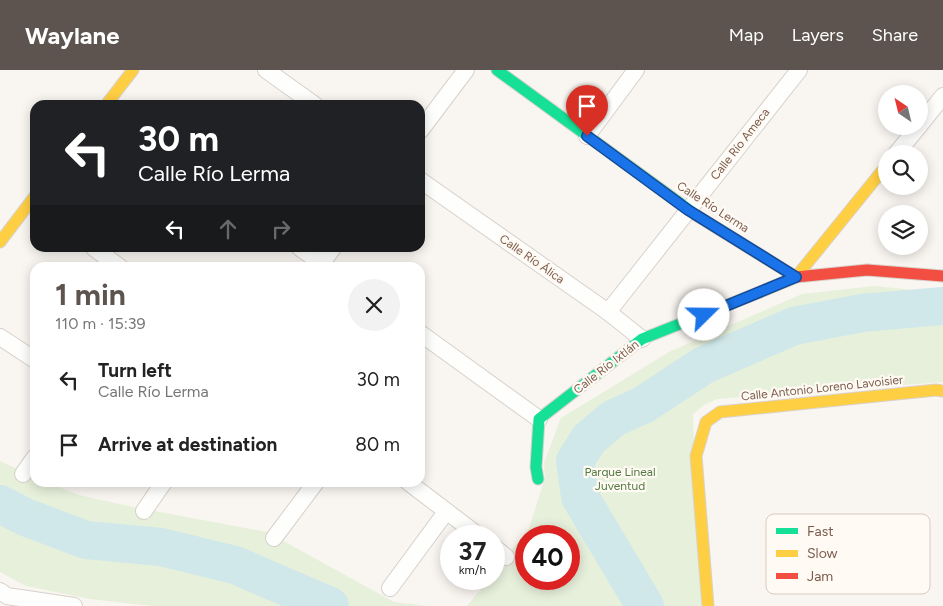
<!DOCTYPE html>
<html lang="en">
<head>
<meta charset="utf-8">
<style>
	:root { --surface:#fff; --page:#f2f2f2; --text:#222; --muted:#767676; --accent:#5d544f }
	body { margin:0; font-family:Figtree,sans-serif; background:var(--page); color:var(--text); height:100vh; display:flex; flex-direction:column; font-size:19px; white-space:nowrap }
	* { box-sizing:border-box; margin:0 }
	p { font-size:16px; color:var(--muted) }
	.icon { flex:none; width:28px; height:28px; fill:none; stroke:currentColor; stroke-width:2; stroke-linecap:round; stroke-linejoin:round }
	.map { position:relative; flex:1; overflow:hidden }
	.sheet { position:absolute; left:30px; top:192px; width:395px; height:225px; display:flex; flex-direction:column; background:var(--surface); border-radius:15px; box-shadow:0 2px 12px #0003 }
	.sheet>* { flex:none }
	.guide { position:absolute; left:30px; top:30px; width:395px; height:152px; border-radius:15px; box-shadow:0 2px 12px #0003; background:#202124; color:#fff; overflow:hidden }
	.needle { width:32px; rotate:325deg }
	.buttons { position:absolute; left:878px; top:15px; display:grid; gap:10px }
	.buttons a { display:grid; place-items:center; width:50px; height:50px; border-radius:50%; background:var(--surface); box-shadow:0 2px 12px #0003; font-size:25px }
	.speed { position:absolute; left:440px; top:455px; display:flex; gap:10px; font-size:25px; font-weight:700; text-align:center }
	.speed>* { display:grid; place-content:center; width:65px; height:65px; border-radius:50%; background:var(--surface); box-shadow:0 2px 12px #0003; line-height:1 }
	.speed small { font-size:12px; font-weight:400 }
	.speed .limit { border:8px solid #d22; background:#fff; color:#111 }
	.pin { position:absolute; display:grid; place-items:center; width:42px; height:42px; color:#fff; margin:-51px -21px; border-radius:50% 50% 50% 0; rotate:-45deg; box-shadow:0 0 5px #0007 }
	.pin .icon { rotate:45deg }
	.me { position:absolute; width:55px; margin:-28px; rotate:68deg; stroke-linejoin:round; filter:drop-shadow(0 0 4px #0008) }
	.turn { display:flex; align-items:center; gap:18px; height:105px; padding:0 25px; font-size:22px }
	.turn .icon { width:65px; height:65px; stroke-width:2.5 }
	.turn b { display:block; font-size:35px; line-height:42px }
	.lanes { display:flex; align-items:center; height:48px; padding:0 25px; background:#0003; justify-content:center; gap:25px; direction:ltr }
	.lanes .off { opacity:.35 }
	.round { display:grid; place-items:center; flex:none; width:52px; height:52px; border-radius:26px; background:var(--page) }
	.overview { display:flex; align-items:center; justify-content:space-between; height:85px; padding:0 25px }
	h1 { font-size:30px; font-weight:700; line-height:38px; color:var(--accent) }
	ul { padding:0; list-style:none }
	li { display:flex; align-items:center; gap:15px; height:65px; padding:0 25px }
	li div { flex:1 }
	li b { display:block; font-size:19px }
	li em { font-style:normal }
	header { display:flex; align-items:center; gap:30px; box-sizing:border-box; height:70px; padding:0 25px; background:var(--accent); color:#fff }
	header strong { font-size:24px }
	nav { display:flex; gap:28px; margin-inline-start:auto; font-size:18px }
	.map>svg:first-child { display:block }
	.green { fill:#e7f0db; fill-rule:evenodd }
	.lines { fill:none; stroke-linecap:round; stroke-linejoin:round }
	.river { stroke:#d0e8ea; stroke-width:38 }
	.street-casing { stroke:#d7d1cb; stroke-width:18 }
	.fast-casing { stroke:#d9d2cb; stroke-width:13 }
	.slow-casing { stroke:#d9d2cb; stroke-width:13 }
	.jam-casing { stroke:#d9d2cb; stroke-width:13 }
	.street { stroke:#fefefd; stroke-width:16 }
	.fast { stroke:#16e098; stroke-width:11 }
	.slow { stroke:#ffcf43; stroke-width:11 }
	.jam { stroke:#f24e42; stroke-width:11 }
	.route-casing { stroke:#114b97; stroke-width:12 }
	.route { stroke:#1a73e8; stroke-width:9 }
	.labels { text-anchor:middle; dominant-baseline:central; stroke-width:4.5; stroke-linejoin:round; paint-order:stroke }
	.street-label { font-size:12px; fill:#7a5c4d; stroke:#fffaf3 }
	.park-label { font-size:12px; fill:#537a41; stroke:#fffaf3 }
	.key { fill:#fffaf3; stroke:#d7cbc1; stroke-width:1 }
	.key-label { font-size:14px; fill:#7a5c4d }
</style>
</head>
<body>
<header>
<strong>Waylane</strong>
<nav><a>Map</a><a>Layers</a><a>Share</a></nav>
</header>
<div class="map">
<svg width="943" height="536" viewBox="0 0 943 536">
	<rect width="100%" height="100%" fill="#f9f5f0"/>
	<g class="green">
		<path d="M 874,216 L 943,223 L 943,312 L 717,329 L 704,335 L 693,344 L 696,440 L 703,536 L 467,536 L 489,509 L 494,509 L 494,502 L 529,458 L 545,408 L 544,393 L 561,348 L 669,282 L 802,224 ZM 526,466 L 569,466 L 569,509 L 526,509 Z"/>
		<path d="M 0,391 L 35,407 L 35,412 L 49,413 L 79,425 L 138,438 L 267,462 L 394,532 L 428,536 L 152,536 L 90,529 L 26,516 L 0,502 Z"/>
	</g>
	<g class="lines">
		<g class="river">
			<path d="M 0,434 L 25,447 L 86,470 L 161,477 L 235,495 L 330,536"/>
			<path d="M 645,536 L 580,427 L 575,391 L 589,369 L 614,348 L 643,335 L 704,295 L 794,256 L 862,243 L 943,236"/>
		</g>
		<defs>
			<g id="street">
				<path d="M 266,0 L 315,35"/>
				<path d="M 919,56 L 943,26"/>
				<path d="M 420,61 L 466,0"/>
				<path d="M 587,66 L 636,0"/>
				<path d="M 896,84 L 919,56"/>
				<path d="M 420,110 L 608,242 L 642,269"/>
				<path d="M 94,178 L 121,198"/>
				<path d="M 300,178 L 328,198"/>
				<path d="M 318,198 L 333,178"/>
				<path d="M 608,242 L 799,0"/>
				<path d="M 420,263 L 539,349"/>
				<path d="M 0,267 L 35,290"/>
				<path d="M 23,404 L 35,387"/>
				<path d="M 408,412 L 479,466"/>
				<path d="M 144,441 L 164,412"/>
				<path d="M 274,468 L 316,412"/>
				<path d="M 494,477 L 506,487"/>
				<path d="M 390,518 L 446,442"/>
				<path d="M 0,521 L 7,526 L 74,536"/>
			</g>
			<g id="fast">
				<path d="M 497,0 L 696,145"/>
				<path d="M 538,409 L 536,397 L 539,349 L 642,269 L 760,222"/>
			</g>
			<g id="slow">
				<path d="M 106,35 L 133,0"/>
				<path d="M 0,172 L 35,126"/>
				<path d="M 760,222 L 796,207 L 886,96"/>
				<path d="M 708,536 L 696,386 L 706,352 L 720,342 L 936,320 L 943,321"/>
			</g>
			<path id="jam" d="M 696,145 L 796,207 L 867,200 L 943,206"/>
		</defs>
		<use href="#street" class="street-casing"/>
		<use href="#fast" class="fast-casing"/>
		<use href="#slow" class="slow-casing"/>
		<use href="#jam" class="jam-casing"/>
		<use href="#street" class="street"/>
		<use href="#fast" class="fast"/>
		<use href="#slow" class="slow"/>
		<use href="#jam" class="jam"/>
	</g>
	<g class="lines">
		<defs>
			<path id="route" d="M 587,66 L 688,140 L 796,207 L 704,245"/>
		</defs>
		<use href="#route" class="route-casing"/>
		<use href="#route" class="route"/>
	</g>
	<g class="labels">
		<g class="street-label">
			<text transform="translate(740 74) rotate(-52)">Calle Río Ameca</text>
			<text transform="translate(713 137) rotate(33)">Calle Río Lerma</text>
			<text transform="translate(532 189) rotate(35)">Calle Río Álica</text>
			<text transform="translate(606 297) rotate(-38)">Calle Río Ixtlán</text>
			<text transform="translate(822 318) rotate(-6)">Calle Antonio Loreno Lavoisier</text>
		</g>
		<g class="park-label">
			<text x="620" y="402">Parque Lineal<tspan x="620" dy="14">Juventud</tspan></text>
		</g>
	</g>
	<rect x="766" y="444" width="164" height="80" rx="8" class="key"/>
	<rect x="776" y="458" width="22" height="6" fill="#16e098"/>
	<rect x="776" y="480" width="22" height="7" fill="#ffcf43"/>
	<rect x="776" y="503" width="22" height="6" fill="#f24e42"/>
	<g class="key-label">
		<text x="807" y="466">Fast</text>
		<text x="807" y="488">Slow</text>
		<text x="807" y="511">Jam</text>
	</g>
</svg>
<div class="buttons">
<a><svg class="needle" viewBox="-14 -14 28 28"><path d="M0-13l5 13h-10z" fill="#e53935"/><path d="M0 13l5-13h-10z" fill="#767676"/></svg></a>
<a><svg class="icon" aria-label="search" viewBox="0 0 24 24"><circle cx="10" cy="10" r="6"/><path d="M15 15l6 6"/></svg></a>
<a><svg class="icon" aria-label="layers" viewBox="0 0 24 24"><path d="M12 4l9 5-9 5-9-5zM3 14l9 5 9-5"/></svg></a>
</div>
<div class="speed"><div>37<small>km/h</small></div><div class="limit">40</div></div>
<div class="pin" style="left:587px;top:66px;background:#d93025"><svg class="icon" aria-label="arrive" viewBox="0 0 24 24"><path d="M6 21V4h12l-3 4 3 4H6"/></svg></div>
<svg class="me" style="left:704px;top:245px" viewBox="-20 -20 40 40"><circle r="19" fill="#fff"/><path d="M0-13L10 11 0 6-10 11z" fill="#1a73e8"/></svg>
<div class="guide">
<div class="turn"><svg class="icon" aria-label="left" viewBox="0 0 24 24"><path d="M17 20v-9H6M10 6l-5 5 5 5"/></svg><div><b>30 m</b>Calle Río Lerma</div></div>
<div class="lanes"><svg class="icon" aria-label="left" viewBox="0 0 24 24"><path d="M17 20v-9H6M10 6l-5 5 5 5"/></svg><svg class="icon off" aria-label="ahead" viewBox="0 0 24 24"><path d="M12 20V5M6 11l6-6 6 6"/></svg><svg class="icon off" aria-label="right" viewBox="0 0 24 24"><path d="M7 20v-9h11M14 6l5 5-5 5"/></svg></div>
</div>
<section class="sheet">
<div class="overview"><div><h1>1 min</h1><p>110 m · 15:39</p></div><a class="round"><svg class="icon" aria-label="close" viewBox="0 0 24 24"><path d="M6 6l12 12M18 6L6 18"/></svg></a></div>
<ul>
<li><svg class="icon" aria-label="left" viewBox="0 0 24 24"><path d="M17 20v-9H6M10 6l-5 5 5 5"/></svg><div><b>Turn left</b><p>Calle Río Lerma</p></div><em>30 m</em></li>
<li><svg class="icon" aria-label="arrive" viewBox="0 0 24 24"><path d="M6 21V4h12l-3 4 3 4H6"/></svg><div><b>Arrive at destination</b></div><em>80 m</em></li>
</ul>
</section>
</div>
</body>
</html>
